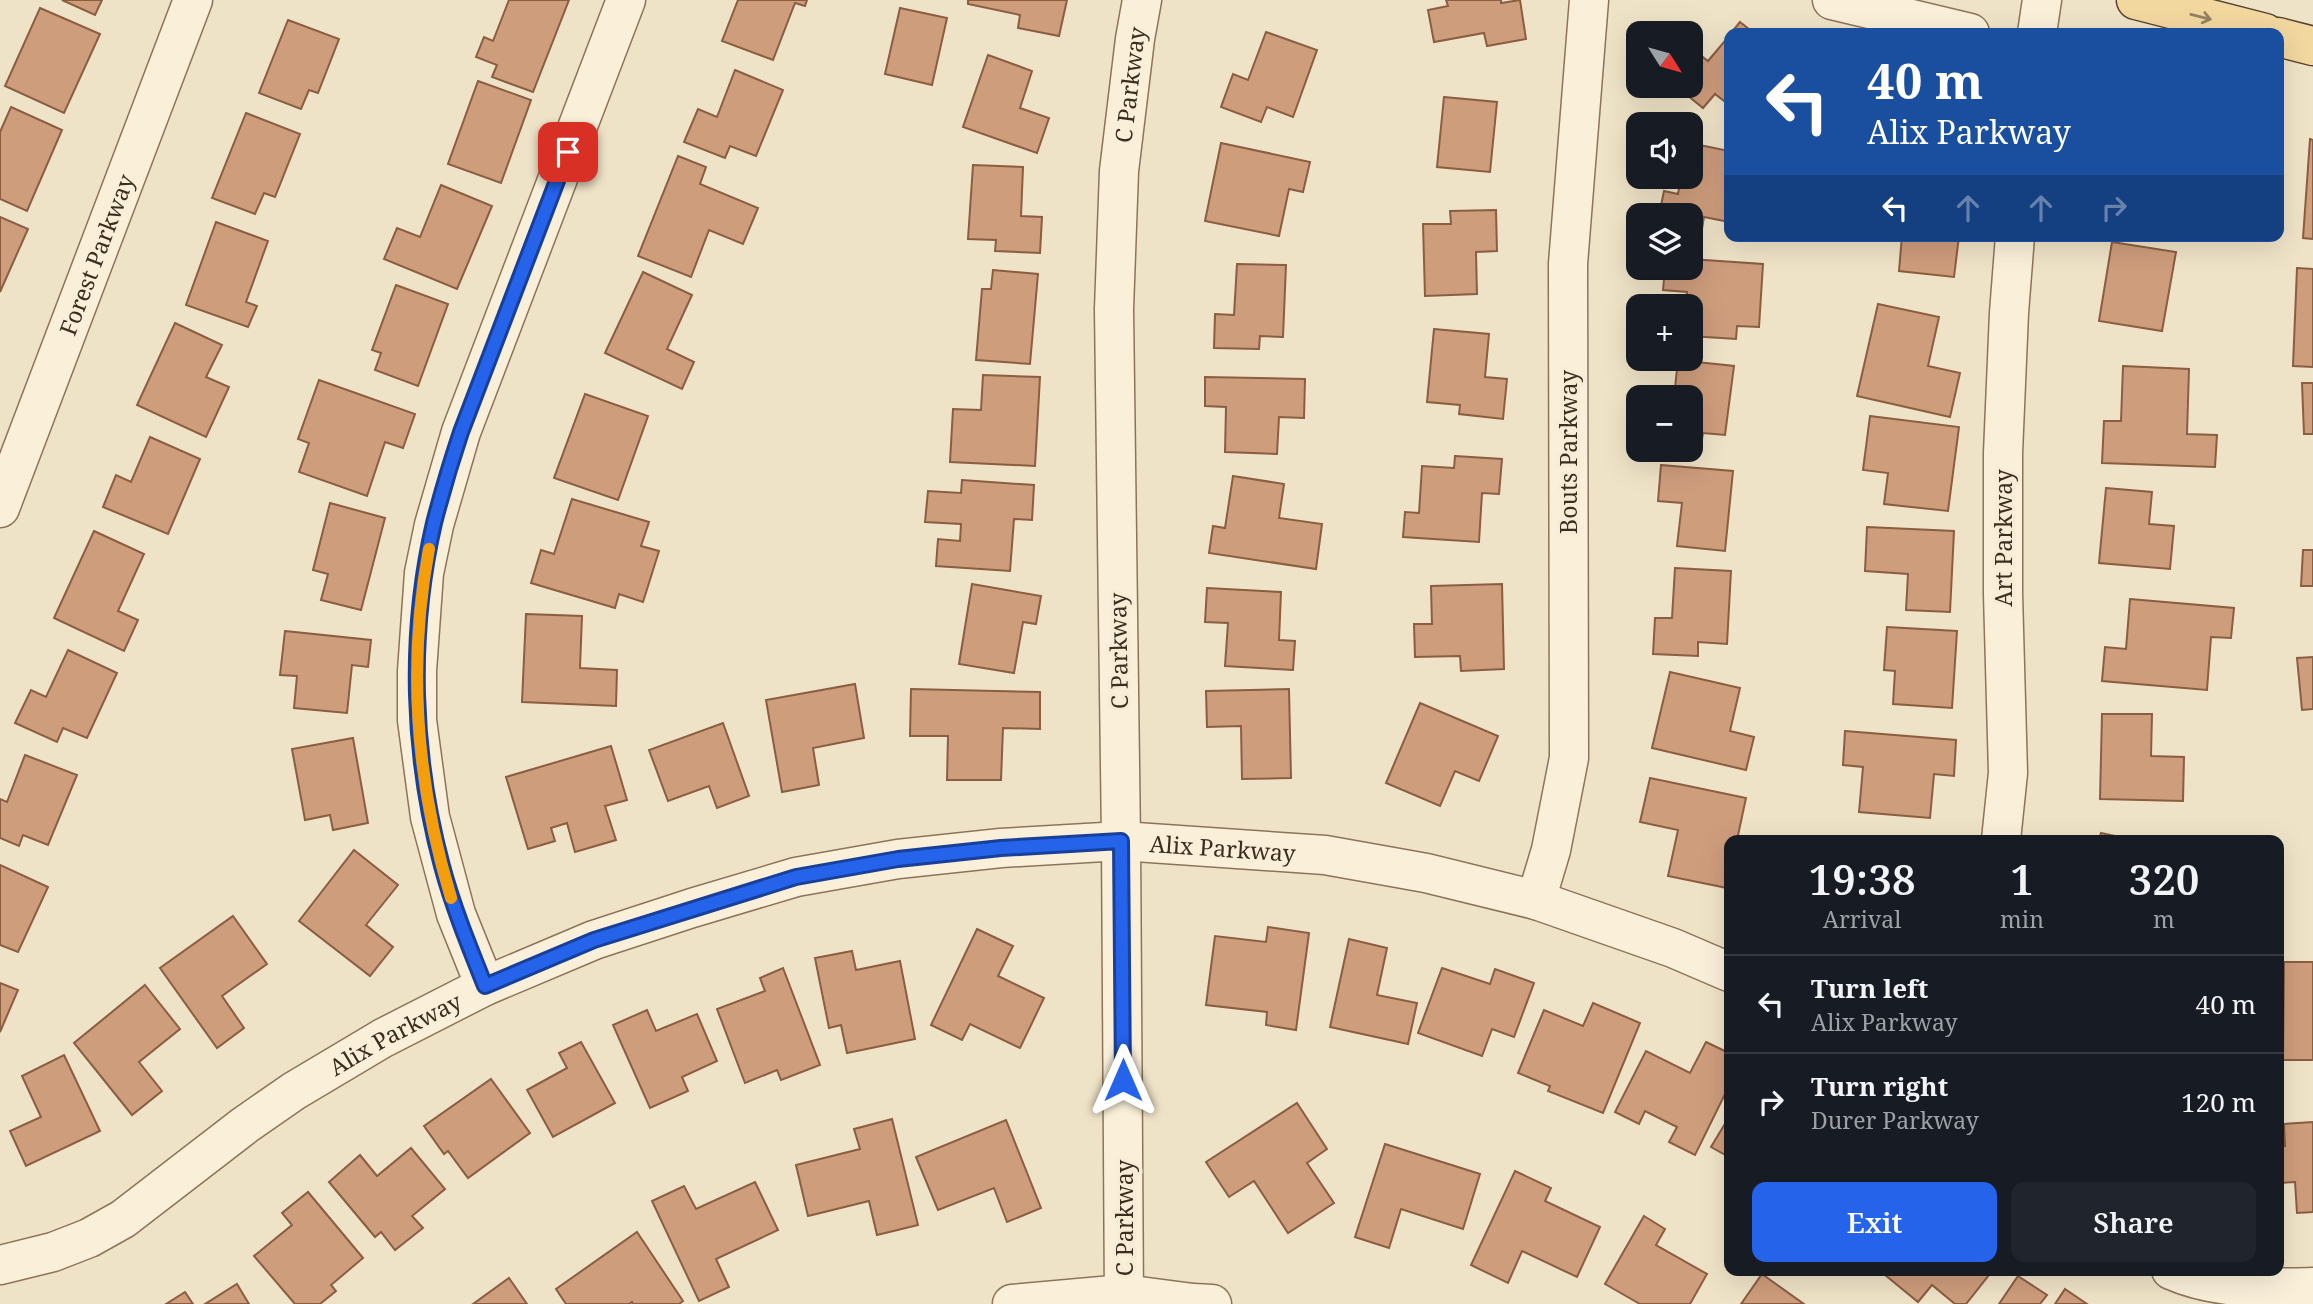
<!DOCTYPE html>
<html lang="en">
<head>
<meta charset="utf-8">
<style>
	:root { --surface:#171b24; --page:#20242c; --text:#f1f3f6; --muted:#9ea1a6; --line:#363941; --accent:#2563eb }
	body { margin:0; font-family:"Noto Serif",serif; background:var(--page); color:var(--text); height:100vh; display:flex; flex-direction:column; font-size:26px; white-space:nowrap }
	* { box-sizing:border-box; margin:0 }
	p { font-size:23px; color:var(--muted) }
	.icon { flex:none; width:38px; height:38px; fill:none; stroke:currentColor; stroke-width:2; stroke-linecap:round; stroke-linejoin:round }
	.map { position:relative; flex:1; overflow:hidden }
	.drawer { position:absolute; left:1724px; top:835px; width:560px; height:441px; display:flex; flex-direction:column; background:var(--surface); border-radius:14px; box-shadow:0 7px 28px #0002 }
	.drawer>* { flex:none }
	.top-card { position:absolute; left:1724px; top:28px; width:560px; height:214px; border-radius:14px; box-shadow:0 7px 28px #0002; background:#1a4fa0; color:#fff; overflow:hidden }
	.needle { width:46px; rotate:127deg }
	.controls { position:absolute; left:1626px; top:21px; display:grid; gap:14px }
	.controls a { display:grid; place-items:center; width:77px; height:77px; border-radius:14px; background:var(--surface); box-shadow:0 7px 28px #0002; font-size:35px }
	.pin { position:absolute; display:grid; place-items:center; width:60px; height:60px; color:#fff; margin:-30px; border-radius:14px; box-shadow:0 4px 10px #0006 }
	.me { position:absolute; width:77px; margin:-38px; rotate:0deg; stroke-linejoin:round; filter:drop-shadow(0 0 5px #0008) }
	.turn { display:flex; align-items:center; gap:24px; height:147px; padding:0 28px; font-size:32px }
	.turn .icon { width:91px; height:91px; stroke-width:2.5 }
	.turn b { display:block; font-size:49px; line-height:60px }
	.lanes { display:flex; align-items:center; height:66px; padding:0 28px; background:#0003; justify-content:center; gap:35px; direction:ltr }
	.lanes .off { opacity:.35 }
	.eta { display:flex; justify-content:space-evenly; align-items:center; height:119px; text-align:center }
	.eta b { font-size:42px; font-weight:600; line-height:49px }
	.action { display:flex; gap:14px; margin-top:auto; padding:14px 28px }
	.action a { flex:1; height:80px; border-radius:14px; background:var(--accent); color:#fff; font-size:28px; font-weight:600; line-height:80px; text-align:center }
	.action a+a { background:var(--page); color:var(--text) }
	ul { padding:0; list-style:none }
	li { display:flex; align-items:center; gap:21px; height:98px; padding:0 28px; border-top:2px solid var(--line) }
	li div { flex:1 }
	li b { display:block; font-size:26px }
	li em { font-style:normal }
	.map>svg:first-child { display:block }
	.building { fill:#ce9d7c; stroke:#8b5d41; stroke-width:2 }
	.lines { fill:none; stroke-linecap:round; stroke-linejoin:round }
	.minor-casing { stroke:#8c745b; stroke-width:41 }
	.major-casing { stroke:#5a432f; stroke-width:41 }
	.minor { stroke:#faf0da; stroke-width:38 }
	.major { stroke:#f2d79f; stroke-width:38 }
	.oneway { stroke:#97825f }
	.route-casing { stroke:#184099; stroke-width:18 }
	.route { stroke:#2563eb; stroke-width:12 }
	.slow { stroke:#f59e0b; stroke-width:12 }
	.labels { text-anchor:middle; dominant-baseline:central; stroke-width:7; stroke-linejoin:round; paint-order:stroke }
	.street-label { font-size:23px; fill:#3c2d1f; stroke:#f7edd7 }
</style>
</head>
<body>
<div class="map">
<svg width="2313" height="1304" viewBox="0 0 2313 1304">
	<rect width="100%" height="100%" fill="#efe3c7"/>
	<g class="building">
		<path d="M 62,0 L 102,0 L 95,15 Z"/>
		<path d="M 509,0 L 569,0 L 533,92 L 492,77 L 497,65 L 476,57 L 484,37 L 493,41 Z"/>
		<path d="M 738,0 L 807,0 L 805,6 L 795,3 L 773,60 L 722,41 Z"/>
		<path d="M 968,0 L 1067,0 L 1059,36 L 1018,28 L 1020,15 L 968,4 Z"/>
		<path d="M 1446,0 L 1501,0 L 1501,3 L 1520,0 L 1526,39 L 1487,46 L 1484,33 L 1434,42 L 1428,10 L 1448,6 Z"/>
		<path d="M 40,8 L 100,34 L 64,113 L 5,86 Z"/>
		<path d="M 900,8 L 947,18 L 932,85 L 885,74 Z"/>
		<path d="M 288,20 L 339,39 L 318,93 L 309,90 L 301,109 L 259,93 Z"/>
		<path d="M 1740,22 L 1754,33 L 1731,33 Z"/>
		<path d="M 1266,32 L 1317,50 L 1293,117 L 1267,107 L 1261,122 L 1221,107 L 1233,74 L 1248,80 Z"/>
		<path d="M 1729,36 L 1729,105 L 1715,94 L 1703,108 L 1676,86 L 1690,86 L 1690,47 L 1708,61 Z"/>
		<path d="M 988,55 L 1032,71 L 1020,108 L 1049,118 L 1037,153 L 963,127 Z"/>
		<path d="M 735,70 L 783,90 L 756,156 L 730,146 L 725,158 L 684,142 L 698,109 L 717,117 Z"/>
		<path d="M 478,81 L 531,100 L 501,183 L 448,164 Z"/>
		<path d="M 1444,97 L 1497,102 L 1490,172 L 1437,167 Z"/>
		<path d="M 11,107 L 62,130 L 27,211 L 0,199 L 0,132 Z"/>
		<path d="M 246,113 L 300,134 L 275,197 L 264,193 L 255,214 L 212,198 Z"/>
		<path d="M 2310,139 L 2313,140 L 2313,239 L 2303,238 Z"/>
		<path d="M 1221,143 L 1310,162 L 1303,192 L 1289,189 L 1279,236 L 1205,221 Z"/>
		<path d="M 1690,143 L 1729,151 L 1729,222 L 1704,217 L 1701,235 L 1690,233 L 1690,215 L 1659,215 L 1664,191 L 1678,194 L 1681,177 L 1690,177 Z"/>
		<path d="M 678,156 L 706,167 L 700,184 L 758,208 L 743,244 L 709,230 L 691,277 L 638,256 Z"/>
		<path d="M 973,165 L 1023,167 L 1021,216 L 1042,217 L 1040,253 L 995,251 L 996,240 L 968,239 Z"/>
		<path d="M 441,185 L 492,206 L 457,289 L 384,259 L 397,228 L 420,237 Z"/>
		<path d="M 1496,210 L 1497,251 L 1476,252 L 1477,294 L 1425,296 L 1423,224 L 1451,224 L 1450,211 Z"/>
		<path d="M 0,217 L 28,229 L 0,292 Z"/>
		<path d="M 216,222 L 268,241 L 246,302 L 257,306 L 248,327 L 186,305 Z"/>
		<path d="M 1902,236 L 1959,236 L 1954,277 L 1899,271 Z"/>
		<path d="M 2112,242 L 2176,252 L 2162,331 L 2099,321 Z"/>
		<path d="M 1690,259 L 1763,264 L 1759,327 L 1737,326 L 1736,339 L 1690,336 L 1690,306 L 1686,306 L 1687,292 L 1663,290 L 1665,268 L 1690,268 Z"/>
		<path d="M 1237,264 L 1286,265 L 1283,337 L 1260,336 L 1259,349 L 1214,348 L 1215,314 L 1234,315 Z"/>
		<path d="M 2297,268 L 2313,269 L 2313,367 L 2293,366 Z"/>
		<path d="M 993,270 L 1038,274 L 1030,364 L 976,360 L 982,289 L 991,289 Z"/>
		<path d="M 643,272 L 692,295 L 667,349 L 694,362 L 682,389 L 605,353 Z"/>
		<path d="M 396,285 L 448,304 L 418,386 L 375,370 L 381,353 L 372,350 Z"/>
		<path d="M 1878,304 L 1939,317 L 1928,366 L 1960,373 L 1950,417 L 1857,396 Z"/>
		<path d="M 175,323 L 222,345 L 206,377 L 229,387 L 206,437 L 137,405 Z"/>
		<path d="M 1434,329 L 1489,334 L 1485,377 L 1507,379 L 1503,419 L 1459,414 L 1460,405 L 1427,402 Z"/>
		<path d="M 1678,360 L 1734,366 L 1725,435 L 1703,433 L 1701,445 L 1690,444 L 1690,397 L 1674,397 Z"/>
		<path d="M 2123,366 L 2189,369 L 2187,434 L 2217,435 L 2215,467 L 2102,463 L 2104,421 L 2121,421 Z"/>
		<path d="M 983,375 L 1040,377 L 1035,466 L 950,462 L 953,409 L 981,410 Z"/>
		<path d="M 1205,377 L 1305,379 L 1304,418 L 1279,417 L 1277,454 L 1225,452 L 1226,407 L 1205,406 Z"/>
		<path d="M 319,380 L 415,414 L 403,448 L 385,442 L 367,496 L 299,472 L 309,443 L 298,439 Z"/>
		<path d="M 2302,383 L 2313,383 L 2313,434 L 2304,434 Z"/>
		<path d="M 585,394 L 648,416 L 618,500 L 554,478 Z"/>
		<path d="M 1870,416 L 1959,427 L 1948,511 L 1884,504 L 1888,473 L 1863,470 Z"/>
		<path d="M 150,437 L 200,459 L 168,534 L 103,507 L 116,475 L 131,482 Z"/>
		<path d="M 1455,456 L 1502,459 L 1499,494 L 1482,493 L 1479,542 L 1403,537 L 1405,512 L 1419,513 L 1422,466 L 1454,468 Z"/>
		<path d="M 1661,465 L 1733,471 L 1725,551 L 1677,546 L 1682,503 L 1658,501 Z"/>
		<path d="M 1233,476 L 1284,484 L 1279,518 L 1322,524 L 1316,569 L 1209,553 L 1213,526 L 1225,528 Z"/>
		<path d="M 962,480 L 1034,485 L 1032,520 L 1014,519 L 1010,571 L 936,566 L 938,539 L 960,541 L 961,524 L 925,522 L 928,491 L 961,493 Z"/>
		<path d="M 2106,488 L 2152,492 L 2149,524 L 2174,526 L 2170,569 L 2099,563 Z"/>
		<path d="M 572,499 L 649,522 L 641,546 L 659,551 L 643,602 L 619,594 L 615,608 L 531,583 L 541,550 L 554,554 Z"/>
		<path d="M 330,503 L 385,518 L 361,610 L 321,600 L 328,574 L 313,570 Z"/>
		<path d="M 1867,527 L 1954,531 L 1950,612 L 1906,610 L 1908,574 L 1865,571 Z"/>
		<path d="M 94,531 L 144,554 L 118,611 L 138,620 L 124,651 L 54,618 Z"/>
		<path d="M 2303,550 L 2313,550 L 2313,586 L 2301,586 Z"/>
		<path d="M 1675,568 L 1731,571 L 1727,644 L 1698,642 L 1698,656 L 1653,654 L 1655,618 L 1672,618 Z"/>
		<path d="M 972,584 L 1041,596 L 1036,624 L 1023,622 L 1014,673 L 959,664 Z"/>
		<path d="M 1502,584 L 1504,669 L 1461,671 L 1460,656 L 1415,657 L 1414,624 L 1432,624 L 1431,586 Z"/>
		<path d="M 1207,588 L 1281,592 L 1279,640 L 1295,641 L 1293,670 L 1225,666 L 1228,623 L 1205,622 Z"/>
		<path d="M 2130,599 L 2234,608 L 2231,638 L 2211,637 L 2207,690 L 2102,681 L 2105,647 L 2126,649 Z"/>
		<path d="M 526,614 L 582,616 L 580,668 L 617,670 L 616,706 L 522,702 Z"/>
		<path d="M 1887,627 L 1957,631 L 1952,708 L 1893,704 L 1895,671 L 1884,670 Z"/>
		<path d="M 285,631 L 371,640 L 368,667 L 352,665 L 347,713 L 294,708 L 297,676 L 280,675 Z"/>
		<path d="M 68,650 L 117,673 L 87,738 L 63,728 L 57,742 L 15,723 L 31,690 L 46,697 Z"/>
		<path d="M 2313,657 L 2313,709 L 2302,710 L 2297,658 Z"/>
		<path d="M 1670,672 L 1740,688 L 1730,731 L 1754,737 L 1746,770 L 1652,748 Z"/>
		<path d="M 855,684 L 864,738 L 813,748 L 819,785 L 782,792 L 766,700 Z"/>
		<path d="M 911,689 L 1040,692 L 1040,729 L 1003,728 L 1001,780 L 947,780 L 948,736 L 910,736 Z"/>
		<path d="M 1289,689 L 1291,778 L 1242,779 L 1241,726 L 1207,727 L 1206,691 Z"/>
		<path d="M 1420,703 L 1498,736 L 1479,781 L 1455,771 L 1440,806 L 1386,783 Z"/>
		<path d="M 2102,714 L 2152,714 L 2151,756 L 2184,757 L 2183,801 L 2100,799 Z"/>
		<path d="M 723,723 L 749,796 L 717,808 L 709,786 L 668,801 L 649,750 Z"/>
		<path d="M 1845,731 L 1956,740 L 1954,776 L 1934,774 L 1930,818 L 1859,812 L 1863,767 L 1843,765 Z"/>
		<path d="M 353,738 L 368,823 L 333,830 L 330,815 L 305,820 L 292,749 Z"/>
		<path d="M 611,746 L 627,800 L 605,806 L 616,840 L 575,852 L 567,823 L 551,828 L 555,841 L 528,849 L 506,777 Z"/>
		<path d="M 25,755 L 77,775 L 48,845 L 23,835 L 19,846 L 0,838 L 0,799 L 7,802 Z"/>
		<path d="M 1650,778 L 1746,798 L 1737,840 L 1729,840 L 1729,877 L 1727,888 L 1668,876 L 1678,830 L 1640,822 Z"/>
		<path d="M 2101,833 L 2134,840 L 2099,840 Z"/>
		<path d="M 354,850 L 398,885 L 366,925 L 393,947 L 370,976 L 299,921 Z"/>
		<path d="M 0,865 L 48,887 L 18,952 L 0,945 Z"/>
		<path d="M 233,916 L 267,964 L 222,996 L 244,1028 L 217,1048 L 160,968 Z"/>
		<path d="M 1268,927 L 1309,933 L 1296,1030 L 1266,1025 L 1267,1012 L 1206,1005 L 1215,936 L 1266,942 Z"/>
		<path d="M 977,929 L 1013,946 L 998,976 L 1044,998 L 1020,1048 L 970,1024 L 962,1040 L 931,1025 Z"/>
		<path d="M 1349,939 L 1387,948 L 1377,995 L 1417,1003 L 1408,1044 L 1330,1027 Z"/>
		<path d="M 852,951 L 856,970 L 900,961 L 915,1039 L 847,1053 L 841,1025 L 829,1028 L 815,958 Z"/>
		<path d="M 2284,962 L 2313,962 L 2313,1060 L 2283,1060 Z"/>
		<path d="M 783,968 L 820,1065 L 781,1080 L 777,1070 L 745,1083 L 717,1009 L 765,991 L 760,978 Z"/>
		<path d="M 1442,968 L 1490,984 L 1495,969 L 1534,983 L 1514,1037 L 1492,1029 L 1482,1056 L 1418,1033 Z"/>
		<path d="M 0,983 L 18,990 L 0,1032 Z"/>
		<path d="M 145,985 L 180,1029 L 139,1062 L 162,1091 L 132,1115 L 74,1043 Z"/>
		<path d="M 1593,1003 L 1640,1023 L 1603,1113 L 1548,1091 L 1550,1086 L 1518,1073 L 1544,1010 L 1583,1026 Z"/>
		<path d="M 647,1010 L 656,1031 L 697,1014 L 717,1061 L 682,1077 L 688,1091 L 650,1108 L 613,1025 Z"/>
		<path d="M 581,1042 L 615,1103 L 553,1137 L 527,1090 L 567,1068 L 559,1053 Z"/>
		<path d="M 1706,1042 L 1729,1053 L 1729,1086 L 1695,1155 L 1669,1142 L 1677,1127 L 1645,1111 L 1639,1124 L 1615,1112 L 1646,1051 L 1690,1073 Z"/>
		<path d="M 64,1055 L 100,1131 L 26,1166 L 10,1131 L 41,1117 L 22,1076 Z"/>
		<path d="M 491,1079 L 530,1133 L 468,1178 L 448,1151 L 444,1154 L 424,1126 Z"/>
		<path d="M 1297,1103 L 1327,1149 L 1307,1163 L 1334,1203 L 1288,1233 L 1254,1181 L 1229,1197 L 1206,1162 Z"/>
		<path d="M 1729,1117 L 1729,1157 L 1711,1147 Z"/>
		<path d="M 892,1119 L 918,1225 L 877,1235 L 869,1201 L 808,1216 L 796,1165 L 860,1149 L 854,1129 Z"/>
		<path d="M 1006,1120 L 1041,1208 L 1007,1222 L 994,1188 L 938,1210 L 916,1157 Z"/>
		<path d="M 2313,1122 L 2313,1212 L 2297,1213 L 2295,1182 L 2279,1183 L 2278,1146 L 2285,1146 L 2284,1124 Z"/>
		<path d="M 1385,1144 L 1480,1174 L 1463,1229 L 1401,1209 L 1389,1248 L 1355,1237 Z"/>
		<path d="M 411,1148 L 445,1189 L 412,1216 L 423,1228 L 395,1250 L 381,1232 L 375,1237 L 329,1182 L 360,1155 L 377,1176 Z"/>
		<path d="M 1515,1171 L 1551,1188 L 1545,1201 L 1600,1227 L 1577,1277 L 1522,1251 L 1508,1283 L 1471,1265 Z"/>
		<path d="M 755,1182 L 778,1230 L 716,1259 L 729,1287 L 699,1301 L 652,1201 L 684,1186 L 696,1209 Z"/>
		<path d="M 308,1192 L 363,1258 L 331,1285 L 336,1291 L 320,1304 L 295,1304 L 254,1256 L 292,1225 L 282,1213 Z"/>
		<path d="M 1644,1216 L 1665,1229 L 1656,1245 L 1707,1274 L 1690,1304 L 1640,1304 L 1605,1284 Z"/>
		<path d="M 637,1232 L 683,1301 L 679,1304 L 633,1304 L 632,1302 L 629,1304 L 566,1304 L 556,1289 Z"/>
		<path d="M 1879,1270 L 1993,1270 L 1966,1304 L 1955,1304 L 1932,1285 L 1918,1302 Z"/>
		<path d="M 1762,1274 L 1804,1304 L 1741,1304 Z"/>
		<path d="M 2018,1276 L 2047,1295 L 2040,1304 L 1999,1304 Z"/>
		<path d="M 509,1278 L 527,1304 L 473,1304 Z"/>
		<path d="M 237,1284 L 249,1304 L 205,1304 Z"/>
		<path d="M 2065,1289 L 2087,1304 L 2055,1304 Z"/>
		<path d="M 185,1292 L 193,1304 L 166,1304 Z"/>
	</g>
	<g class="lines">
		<defs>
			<g id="minor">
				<path d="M 1832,0 L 1970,33"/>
				<path d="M 2037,33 L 2042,0"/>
				<path id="s1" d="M 0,508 L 193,0"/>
				<path d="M 2001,840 L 2008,773 L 2003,594 L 2003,453 L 2009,313 L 2015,236"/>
				<path d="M 1536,900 L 1551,850 L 1569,758 L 1568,264 L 1589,0"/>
				<path d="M 485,986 L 456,914 L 430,817 L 417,720 L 417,671 L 424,573 L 434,525 L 461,432 L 626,0"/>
				<path id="s2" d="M 0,1265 L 53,1252 L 89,1238 L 123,1219 L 245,1125 L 294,1091 L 383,1038 L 485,986 L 594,940 L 692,908 L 796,877 L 898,859 L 1001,848 L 1121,841 L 1325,855 L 1426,873 L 1536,900 L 1673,948 L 1729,972"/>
				<path d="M 2171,1270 C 2216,1290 2265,1288 2313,1287"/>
				<path d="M 1012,1304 L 1124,1294 L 1193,1303 L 1212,1304"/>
				<path id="s3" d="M 1124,1304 L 1121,841 L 1114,309 L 1119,171 L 1135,39 L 1142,0"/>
			</g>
			<g id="major">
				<path d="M 2136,0 L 2265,33"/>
				<path d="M 2278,37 L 2313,46"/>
			</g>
		</defs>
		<use href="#minor" class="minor-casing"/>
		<use href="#major" class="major-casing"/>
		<use href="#minor" class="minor"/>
		<use href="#major" class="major"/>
	</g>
	<defs><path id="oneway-shaft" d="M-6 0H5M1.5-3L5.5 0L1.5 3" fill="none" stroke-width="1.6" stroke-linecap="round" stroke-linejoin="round" transform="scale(1.75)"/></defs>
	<use class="oneway" href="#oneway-shaft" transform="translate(2201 17) rotate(14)"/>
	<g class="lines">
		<defs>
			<path id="route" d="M 568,152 L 461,432 C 451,462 442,492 434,523 C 408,635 412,755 442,866 C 453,907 469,946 485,986 L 594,940 L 796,877 L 898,859 L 1001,848 L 1121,841 L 1123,1080"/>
		</defs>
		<use href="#route" class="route-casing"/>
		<use href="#route" class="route"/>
		<path class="slow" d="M 429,549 C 407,666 417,785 451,898"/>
	</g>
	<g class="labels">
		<g class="street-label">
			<text stroke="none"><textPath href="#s3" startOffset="1220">C Parkway</textPath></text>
			<text stroke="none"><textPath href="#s1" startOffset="271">Forest Parkway</textPath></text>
			<text transform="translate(1568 452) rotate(-90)">Bouts Parkway</text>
			<text transform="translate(2003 538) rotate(-90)">Art Parkway</text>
			<text transform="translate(1118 651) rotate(-91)">C Parkway</text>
			<text stroke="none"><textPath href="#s2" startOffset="1323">Alix Parkway</textPath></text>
			<text stroke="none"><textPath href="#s2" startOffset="462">Alix Parkway</textPath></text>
			<text transform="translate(1124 1218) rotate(-90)">C Parkway</text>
		</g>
	</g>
</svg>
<div class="controls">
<a><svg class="needle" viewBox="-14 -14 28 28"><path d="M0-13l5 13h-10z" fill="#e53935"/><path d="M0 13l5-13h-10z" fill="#9ea1a6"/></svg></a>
<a><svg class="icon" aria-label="sound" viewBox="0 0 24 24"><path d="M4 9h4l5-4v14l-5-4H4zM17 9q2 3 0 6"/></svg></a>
<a><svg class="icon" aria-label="layers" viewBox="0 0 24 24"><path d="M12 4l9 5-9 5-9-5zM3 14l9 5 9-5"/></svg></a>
<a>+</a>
<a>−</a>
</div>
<div class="pin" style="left:568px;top:152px;background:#d93025"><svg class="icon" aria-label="arrive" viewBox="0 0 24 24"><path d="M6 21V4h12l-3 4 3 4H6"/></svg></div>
<svg class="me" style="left:1123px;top:1080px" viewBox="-20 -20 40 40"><path d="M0-17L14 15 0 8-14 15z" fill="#2563eb" stroke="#fff" stroke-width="4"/></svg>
<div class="top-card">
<div class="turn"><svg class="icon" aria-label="left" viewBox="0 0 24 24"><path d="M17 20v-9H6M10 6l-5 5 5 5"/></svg><div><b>40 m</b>Alix Parkway</div></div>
<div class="lanes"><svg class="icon" aria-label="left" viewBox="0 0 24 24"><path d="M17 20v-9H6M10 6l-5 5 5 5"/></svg><svg class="icon off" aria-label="ahead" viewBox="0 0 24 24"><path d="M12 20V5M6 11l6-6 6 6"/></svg><svg class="icon off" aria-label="ahead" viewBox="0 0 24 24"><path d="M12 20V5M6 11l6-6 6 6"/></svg><svg class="icon off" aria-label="right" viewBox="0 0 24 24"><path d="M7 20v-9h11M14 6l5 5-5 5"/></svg></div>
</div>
<section class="drawer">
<div class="eta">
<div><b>19:38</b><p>Arrival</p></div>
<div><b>1</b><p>min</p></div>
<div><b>320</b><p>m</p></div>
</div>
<ul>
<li><svg class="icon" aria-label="left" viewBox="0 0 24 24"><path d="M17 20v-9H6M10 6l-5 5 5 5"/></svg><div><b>Turn left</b><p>Alix Parkway</p></div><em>40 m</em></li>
<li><svg class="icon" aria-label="right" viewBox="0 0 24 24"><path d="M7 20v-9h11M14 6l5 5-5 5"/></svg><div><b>Turn right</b><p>Durer Parkway</p></div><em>120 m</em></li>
</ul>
<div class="action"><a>Exit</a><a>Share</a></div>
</section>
</div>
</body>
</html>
